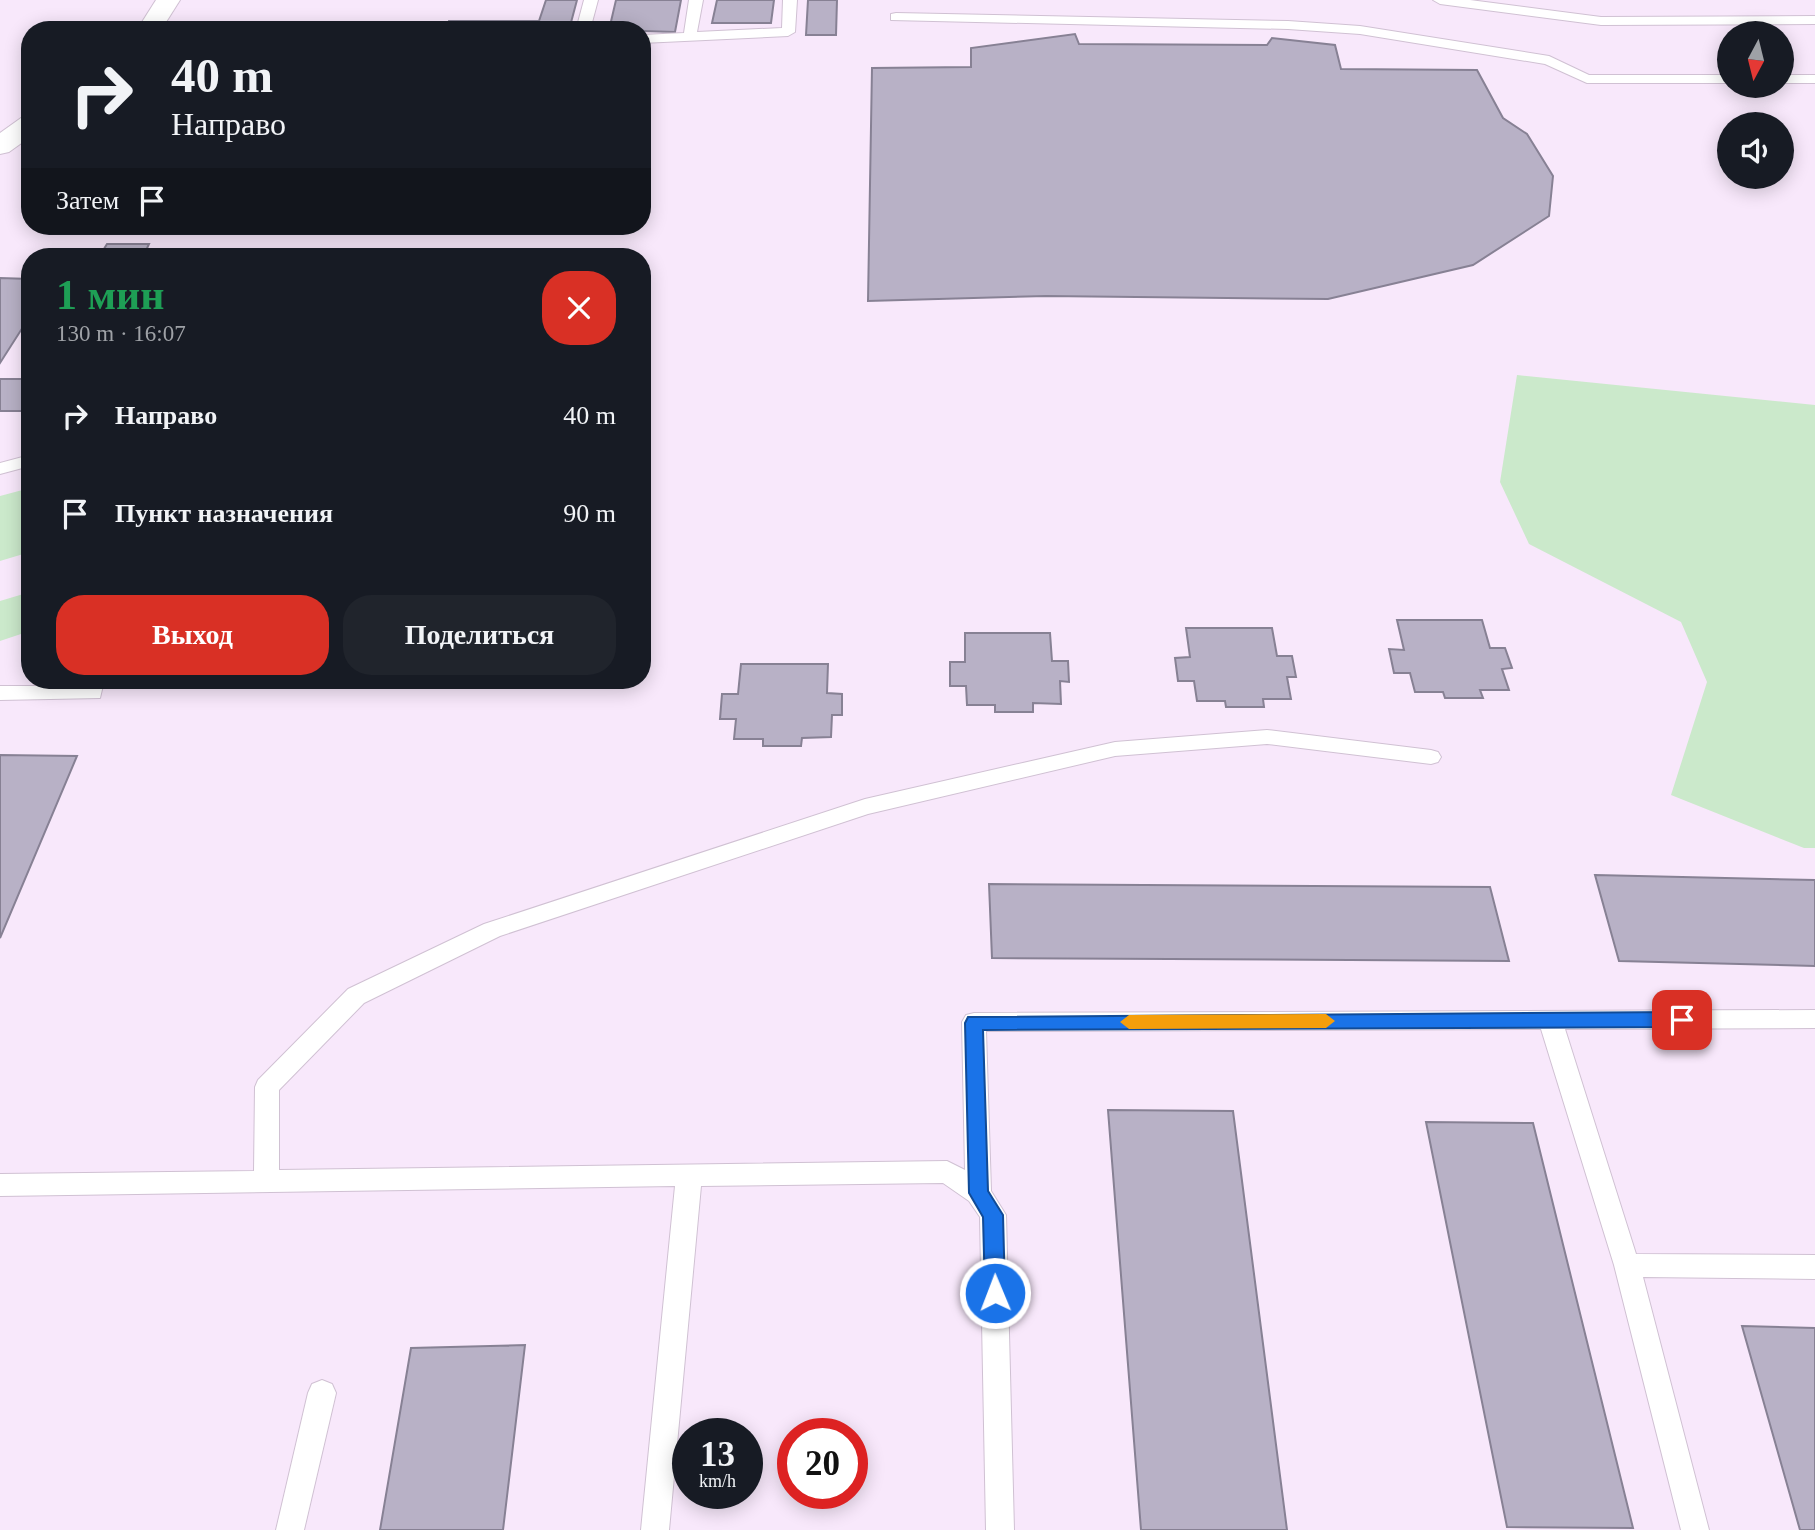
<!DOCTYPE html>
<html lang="ru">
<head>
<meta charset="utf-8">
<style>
	:root { --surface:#171b24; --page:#20242c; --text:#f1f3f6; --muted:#9ea1a6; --accent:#d93025 }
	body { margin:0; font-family:"Times New Roman",serif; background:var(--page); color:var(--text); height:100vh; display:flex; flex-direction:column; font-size:26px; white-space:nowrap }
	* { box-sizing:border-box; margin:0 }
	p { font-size:23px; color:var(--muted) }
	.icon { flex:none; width:38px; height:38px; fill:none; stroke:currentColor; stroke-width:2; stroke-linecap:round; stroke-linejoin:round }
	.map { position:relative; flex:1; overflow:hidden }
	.side { position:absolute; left:21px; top:248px; width:630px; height:441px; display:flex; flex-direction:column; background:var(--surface); border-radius:28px; box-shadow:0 4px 18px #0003 }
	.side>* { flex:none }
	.banner { position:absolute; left:21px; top:21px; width:630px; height:214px; border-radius:28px; box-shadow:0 4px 18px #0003; background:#171b24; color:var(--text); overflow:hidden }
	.needle { width:46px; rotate:187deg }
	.tools { position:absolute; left:1717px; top:21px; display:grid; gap:14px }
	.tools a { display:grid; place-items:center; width:77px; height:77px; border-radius:50%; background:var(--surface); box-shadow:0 4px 18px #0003; font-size:35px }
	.speed { position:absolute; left:672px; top:1418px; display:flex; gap:14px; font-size:35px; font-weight:700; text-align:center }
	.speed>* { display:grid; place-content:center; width:91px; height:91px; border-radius:50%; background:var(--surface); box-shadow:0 4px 18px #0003; line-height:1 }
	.speed small { font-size:18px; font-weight:400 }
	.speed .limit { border:10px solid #d22; background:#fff; color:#111 }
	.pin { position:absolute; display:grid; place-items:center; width:60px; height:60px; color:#fff; margin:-30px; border-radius:14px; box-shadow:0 4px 10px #0006 }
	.me { position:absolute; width:77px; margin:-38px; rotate:359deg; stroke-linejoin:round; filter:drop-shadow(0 0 5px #0008) }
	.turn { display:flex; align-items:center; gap:24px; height:147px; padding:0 35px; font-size:32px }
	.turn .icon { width:91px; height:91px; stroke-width:2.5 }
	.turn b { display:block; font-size:49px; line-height:60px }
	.then { display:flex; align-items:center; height:66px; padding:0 35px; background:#0003; gap:14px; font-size:26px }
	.round { display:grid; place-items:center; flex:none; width:74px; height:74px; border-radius:28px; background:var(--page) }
	.head { display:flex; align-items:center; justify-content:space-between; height:119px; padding:0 35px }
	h1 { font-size:42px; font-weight:600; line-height:52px; color:#1e9e55 }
	.cta { display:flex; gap:14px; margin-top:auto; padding:14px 35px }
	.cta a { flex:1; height:80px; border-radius:28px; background:var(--accent); color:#fff; font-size:28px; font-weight:600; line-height:80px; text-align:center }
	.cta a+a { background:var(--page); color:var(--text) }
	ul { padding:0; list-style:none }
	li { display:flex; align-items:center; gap:21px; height:98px; padding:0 35px }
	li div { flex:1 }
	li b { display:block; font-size:26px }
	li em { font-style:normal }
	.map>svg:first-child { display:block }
	.green { fill:#cbe9cb }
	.building { fill:#b8b1c6; stroke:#878194; stroke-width:2 }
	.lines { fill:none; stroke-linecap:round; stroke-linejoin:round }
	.service-casing { stroke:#d0c1d3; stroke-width:2 }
	.minor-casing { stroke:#d0c1d3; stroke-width:2 }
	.service { fill:#fff; fill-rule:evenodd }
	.minor { fill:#fff; fill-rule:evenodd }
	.route { fill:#1a73e8; stroke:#114b97; stroke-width:2 }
	.slow { fill:#f59e0b }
</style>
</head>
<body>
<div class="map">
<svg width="1815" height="1530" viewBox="0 0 1815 1530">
	<rect width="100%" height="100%" fill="#f8e8fb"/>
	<g class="green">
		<path d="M 1517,375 L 1815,405 L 1815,848 L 1804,848 L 1671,795 L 1707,682 L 1681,622 L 1529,544 L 1500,482 Z"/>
		<path d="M 30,488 L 30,552 L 0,561 L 0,496 Z"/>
		<path d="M 30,592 L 30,631 L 0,641 L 0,601 Z"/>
	</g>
	<g class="building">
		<path d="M 546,0 L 577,0 L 569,30 L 446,30 L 449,21 L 539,21 Z"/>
		<path d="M 616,0 L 681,0 L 675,32 L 609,30 Z"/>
		<path d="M 717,0 L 774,0 L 771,23 L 712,23 Z"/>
		<path d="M 808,0 L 837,0 L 836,35 L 806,35 Z"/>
		<path d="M 1075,34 L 1079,44 L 1267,45 L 1272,38 L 1335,45 L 1341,69 L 1477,70 L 1503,118 L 1527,134 L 1553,176 L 1549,216 L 1473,265 L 1328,299 L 1046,296 L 868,301 L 872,68 L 971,67 L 971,48 Z"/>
		<path d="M 107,244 L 149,244 L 143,257 L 99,257 Z"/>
		<path d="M 0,278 L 30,279 L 30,316 L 0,363 Z"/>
		<rect x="0" y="379" width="30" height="32"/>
		<path d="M 1397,620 L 1482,620 L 1490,648 L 1505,648 L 1512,668 L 1502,669 L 1509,690 L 1480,690 L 1483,698 L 1445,698 L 1443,692 L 1415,692 L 1410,673 L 1394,673 L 1389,649 L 1404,650 Z"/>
		<path d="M 1186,628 L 1272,628 L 1277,656 L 1292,656 L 1296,677 L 1287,677 L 1291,699 L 1263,699 L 1264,707 L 1226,707 L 1225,701 L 1197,701 L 1194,681 L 1178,681 L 1175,658 L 1190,657 Z"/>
		<path d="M 965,633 L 1050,633 L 1052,661 L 1068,661 L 1069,682 L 1060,681 L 1061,704 L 1033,703 L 1033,712 L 995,712 L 995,705 L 967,705 L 966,686 L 950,686 L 950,662 L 965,662 Z"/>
		<path d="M 741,664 L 828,664 L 827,693 L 842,694 L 842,715 L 832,715 L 831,737 L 802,738 L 801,746 L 763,746 L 763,739 L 734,739 L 736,719 L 720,719 L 722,694 L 738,694 Z"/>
		<path d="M 0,755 L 77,756 L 0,938 Z"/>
		<path d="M 1595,875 L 1815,880 L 1815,966 L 1619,961 Z"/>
		<path d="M 989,884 L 1490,887 L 1509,961 L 992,958 Z"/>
		<path d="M 1108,1110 L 1233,1111 L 1287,1530 L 1141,1530 Z"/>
		<path d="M 1426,1122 L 1533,1123 L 1633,1528 L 1507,1527 Z"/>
		<path d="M 1742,1326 L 1815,1328 L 1815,1530 L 1800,1530 Z"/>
		<path d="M 525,1345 L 503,1530 L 380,1530 L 411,1348 Z"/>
	</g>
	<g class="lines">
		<defs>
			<g id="service">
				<path d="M 584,0 L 598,0 L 590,30 L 576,30 Z"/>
				<path d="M 689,0 L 703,0 L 697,32 L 782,28 L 783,0 L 797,0 L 795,32 L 788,36 L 642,43 L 642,35 L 684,33 Z"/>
				<path d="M 1433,0 L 1470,0 L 1601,17 L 1815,16 L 1815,24 L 1601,25 L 1440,4 Z"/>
				<path d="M 896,13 L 1288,21 L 1360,26 L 1549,56 L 1589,75 L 1729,75 L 1729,83 L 1587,83 L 1545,64 L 1360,34 L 1288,29 L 891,20 L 891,14 Z"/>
				<rect x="1782" y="75" width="33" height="8"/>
				<path d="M 30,455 L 30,466 L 0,474 L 0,463 Z"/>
				<path d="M 84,681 L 104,681 L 100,698 L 0,700 L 0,686 L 83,686 Z"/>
				<path d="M 1267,730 L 1431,750 L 1438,752 L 1441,757 L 1438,762 L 1431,764 L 1267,744 L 1115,756 L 868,814 L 500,936 L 364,1003 L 279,1090 L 279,1170 L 947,1161 L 965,1170 L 962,1022 L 966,1015 L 974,1013 L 1815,1010 L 1815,1028 L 1565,1029 L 1636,1254 L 1815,1255 L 1815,1279 L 1643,1277 L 1709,1530 L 1681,1530 L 1614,1265 L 1541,1029 L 986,1031 L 991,1191 L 1006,1215 L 1014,1530 L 986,1530 L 980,1217 L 969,1201 L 943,1183 L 701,1186 L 669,1530 L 641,1530 L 675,1186 L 0,1196 L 0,1174 L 254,1171 L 255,1087 L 258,1080 L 348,989 L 484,924 L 865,799 L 1115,742 Z"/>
				<path d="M 322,1380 L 332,1384 L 336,1393 L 304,1530 L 276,1530 L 308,1393 L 312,1384 Z"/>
			</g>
			<g id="minor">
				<path d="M 156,0 L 180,0 L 161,30 L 137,30 Z"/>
				<path d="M 30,116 L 30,137 L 9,152 L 0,154 L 0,133 L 21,118 Z"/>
			</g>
		</defs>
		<use href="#service" class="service-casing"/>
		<use href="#minor" class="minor-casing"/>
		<use href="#service" class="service"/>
		<use href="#minor" class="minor"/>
	</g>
	<path class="route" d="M 1682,1012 L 1691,1020 L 1682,1027 L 983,1030 L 988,1191 L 1003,1215 L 1005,1293 L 1002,1300 L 995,1302 L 988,1300 L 985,1293 L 983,1217 L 969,1193 L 965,1023 L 968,1017 Z"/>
	<path class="slow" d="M 1326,1014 L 1335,1021 L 1326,1028 L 1129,1029 L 1120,1022 L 1129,1015 Z"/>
</svg>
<div class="tools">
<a><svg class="needle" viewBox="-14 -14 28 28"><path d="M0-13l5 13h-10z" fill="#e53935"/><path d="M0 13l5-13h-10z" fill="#9ea1a6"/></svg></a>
<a><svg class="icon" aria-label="sound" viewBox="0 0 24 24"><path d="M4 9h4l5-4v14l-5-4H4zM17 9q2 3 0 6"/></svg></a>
</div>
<div class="speed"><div>13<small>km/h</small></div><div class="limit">20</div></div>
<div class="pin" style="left:1682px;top:1020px;background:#d93025"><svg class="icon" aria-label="arrive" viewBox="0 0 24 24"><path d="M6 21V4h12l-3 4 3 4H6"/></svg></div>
<svg class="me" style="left:995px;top:1293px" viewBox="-20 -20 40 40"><circle r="17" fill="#1a73e8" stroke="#fff" stroke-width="3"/><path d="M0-11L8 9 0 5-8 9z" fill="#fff"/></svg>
<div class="banner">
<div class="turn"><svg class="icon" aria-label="right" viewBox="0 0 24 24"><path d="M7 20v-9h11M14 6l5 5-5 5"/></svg><div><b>40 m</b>Направо</div></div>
<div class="then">Затем<svg class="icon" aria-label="arrive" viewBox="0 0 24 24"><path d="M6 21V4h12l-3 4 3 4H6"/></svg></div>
</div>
<section class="side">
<div class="head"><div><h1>1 мин</h1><p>130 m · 16:07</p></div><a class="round" style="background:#d93025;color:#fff"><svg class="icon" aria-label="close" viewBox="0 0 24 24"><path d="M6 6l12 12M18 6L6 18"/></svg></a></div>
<ul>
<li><svg class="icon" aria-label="right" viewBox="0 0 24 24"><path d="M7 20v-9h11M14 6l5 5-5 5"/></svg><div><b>Направо</b></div><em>40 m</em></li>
<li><svg class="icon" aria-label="arrive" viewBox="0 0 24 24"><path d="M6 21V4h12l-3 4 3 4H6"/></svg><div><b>Пункт назначения</b></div><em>90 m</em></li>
</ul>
<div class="cta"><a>Выход</a><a>Поделиться</a></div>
</section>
</div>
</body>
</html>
